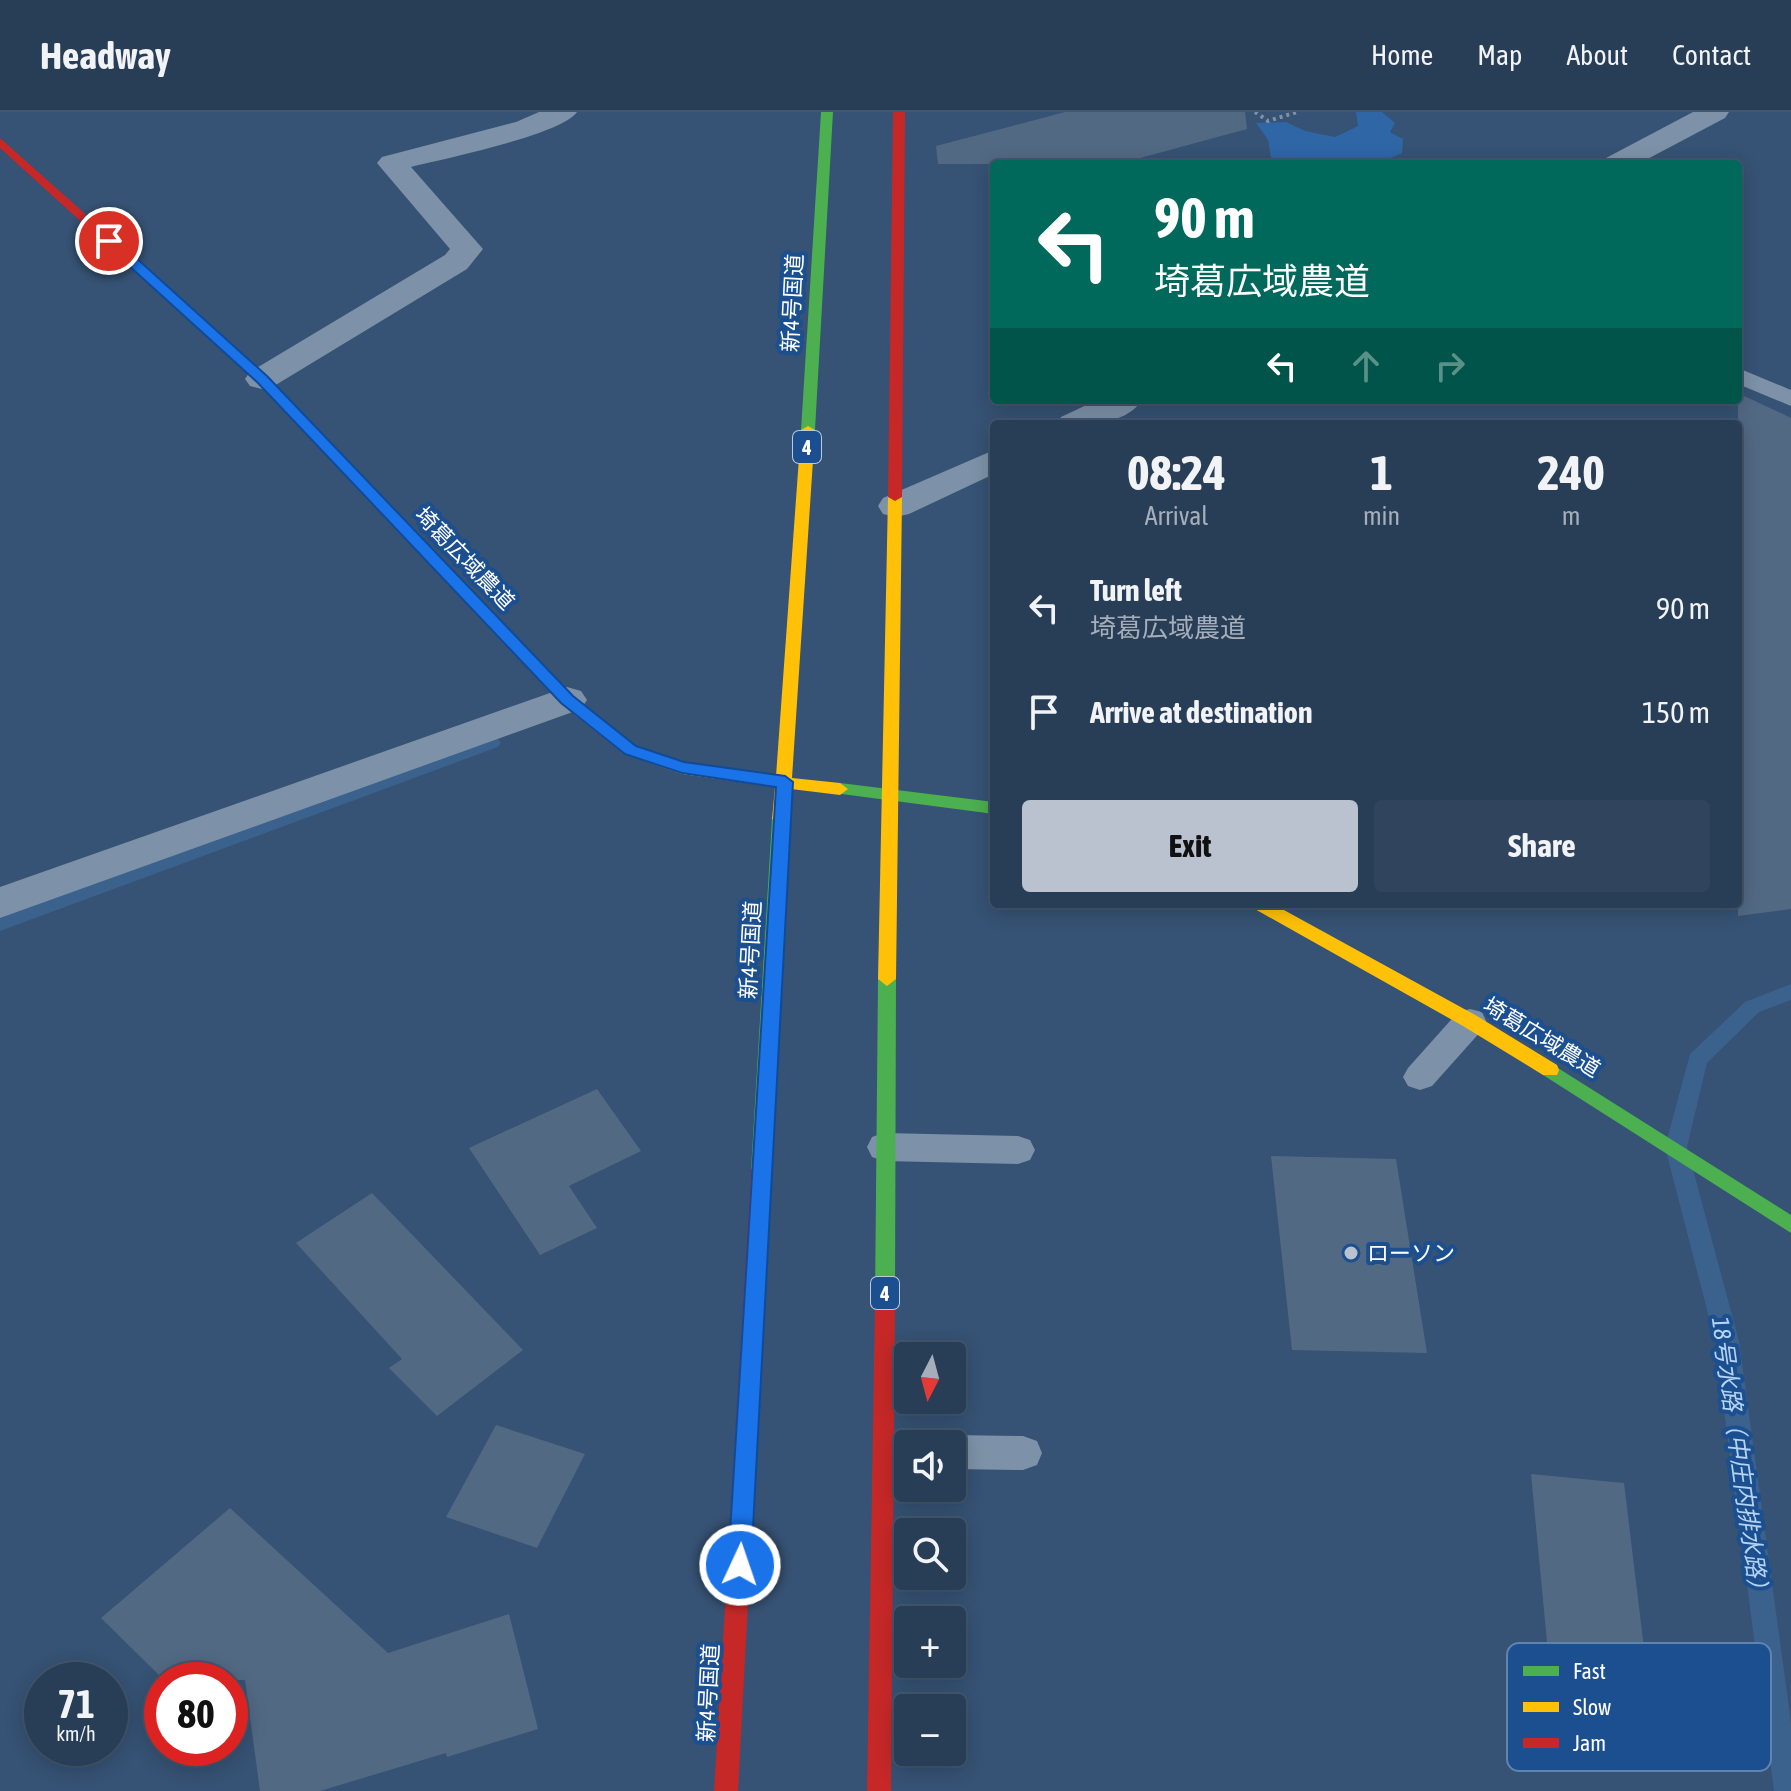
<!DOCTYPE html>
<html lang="en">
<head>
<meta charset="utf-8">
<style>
	:root { --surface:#283e57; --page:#30455d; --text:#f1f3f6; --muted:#a5aeba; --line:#44576d; --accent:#b9c2ce }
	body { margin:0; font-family:"Asap Condensed","Noto Sans JP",sans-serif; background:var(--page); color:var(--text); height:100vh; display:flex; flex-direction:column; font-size:30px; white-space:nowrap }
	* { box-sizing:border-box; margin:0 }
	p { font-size:26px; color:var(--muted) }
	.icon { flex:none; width:44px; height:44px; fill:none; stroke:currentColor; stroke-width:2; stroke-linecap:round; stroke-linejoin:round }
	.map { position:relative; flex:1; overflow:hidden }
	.details { position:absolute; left:990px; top:308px; width:752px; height:488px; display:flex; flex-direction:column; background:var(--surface); border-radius:8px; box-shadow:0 4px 20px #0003,0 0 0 2px var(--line) }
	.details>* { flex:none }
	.top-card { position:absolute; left:990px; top:48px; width:752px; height:244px; border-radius:8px; box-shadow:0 4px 20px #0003,0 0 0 2px var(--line); background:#00695c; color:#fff; overflow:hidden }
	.needle { width:52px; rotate:186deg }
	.tools { position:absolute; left:894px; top:1230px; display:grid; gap:16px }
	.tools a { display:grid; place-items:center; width:72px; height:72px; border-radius:8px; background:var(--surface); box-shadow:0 4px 20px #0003,0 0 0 2px var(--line); font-size:40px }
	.speed { position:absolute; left:24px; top:1550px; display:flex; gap:16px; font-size:40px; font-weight:700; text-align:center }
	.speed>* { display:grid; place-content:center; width:104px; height:104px; border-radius:50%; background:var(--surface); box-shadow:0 4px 20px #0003,0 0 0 2px var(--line); line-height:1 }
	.speed small { font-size:20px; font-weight:400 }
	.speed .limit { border:12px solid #d22; background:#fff; color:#111 }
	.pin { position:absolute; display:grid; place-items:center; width:68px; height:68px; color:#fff; margin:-34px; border:4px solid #fff; border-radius:50%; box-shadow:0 2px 8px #0007 }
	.me { position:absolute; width:88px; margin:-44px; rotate:3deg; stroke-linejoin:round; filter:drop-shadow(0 0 6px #0008) }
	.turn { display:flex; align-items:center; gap:28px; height:168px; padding:0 32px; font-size:36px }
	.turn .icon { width:104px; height:104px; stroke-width:2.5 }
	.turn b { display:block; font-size:56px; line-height:68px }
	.lanes { display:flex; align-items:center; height:76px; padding:0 32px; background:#0003; justify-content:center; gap:40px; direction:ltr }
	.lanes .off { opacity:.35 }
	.eta { display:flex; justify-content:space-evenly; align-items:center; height:136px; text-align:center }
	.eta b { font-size:48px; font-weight:700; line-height:56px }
	.cta { display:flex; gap:16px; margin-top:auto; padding:16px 32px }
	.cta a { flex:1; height:92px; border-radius:8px; background:var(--accent); color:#111; font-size:32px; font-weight:700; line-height:92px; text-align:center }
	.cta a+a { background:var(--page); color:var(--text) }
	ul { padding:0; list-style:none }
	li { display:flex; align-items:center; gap:24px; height:104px; padding:0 32px }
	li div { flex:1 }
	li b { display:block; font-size:30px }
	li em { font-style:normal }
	header { display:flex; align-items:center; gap:48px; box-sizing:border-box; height:112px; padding:0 40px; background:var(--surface); border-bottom:2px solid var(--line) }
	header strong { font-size:38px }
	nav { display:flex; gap:44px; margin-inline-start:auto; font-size:28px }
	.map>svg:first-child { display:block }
	.green { fill:#2f66a5 }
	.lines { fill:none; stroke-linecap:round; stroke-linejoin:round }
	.stream { fill:#3b618d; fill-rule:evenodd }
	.building { fill:#526984 }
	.path { stroke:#7d92a8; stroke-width:4; stroke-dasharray:3 4; stroke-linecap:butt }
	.lane { fill:#7d92a8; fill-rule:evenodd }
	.street { fill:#7d92a8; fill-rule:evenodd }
	.fast { fill:#4caf50; fill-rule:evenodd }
	.slow { fill:#ffc107; fill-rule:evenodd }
	.jam { fill:#c62828; fill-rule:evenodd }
	.route { fill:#1a73e8; stroke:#114b97; stroke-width:2 }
	.poi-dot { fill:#b9c2ce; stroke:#1b4f8f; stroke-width:3 }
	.labels { text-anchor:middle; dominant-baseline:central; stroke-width:8; stroke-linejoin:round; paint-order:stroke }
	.shield { fill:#1b4f8f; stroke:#bbcadd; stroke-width:2 }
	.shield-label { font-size:20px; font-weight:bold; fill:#fff }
	.street-label { font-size:22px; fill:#fff; stroke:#1b4f8f }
	.poi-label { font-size:22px; fill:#fff; stroke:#1b4f8f; text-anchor:start }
	.water-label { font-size:24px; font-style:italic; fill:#b5d3f5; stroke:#1b4f8f }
	.key { fill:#1b4f8f; stroke:#5f84b1; stroke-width:2 }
	.key-label { font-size:22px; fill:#fff }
</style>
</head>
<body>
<header>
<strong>Headway</strong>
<nav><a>Home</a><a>Map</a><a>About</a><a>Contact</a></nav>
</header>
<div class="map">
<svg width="1791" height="1679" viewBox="0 0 1791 1679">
	<rect width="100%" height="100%" fill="#365274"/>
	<path class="green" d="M 1356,0 L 1382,0 L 1395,11 L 1390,20 L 1403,27 L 1402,41 C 1365,60 1311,55 1271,46 L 1268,28 L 1256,11 L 1286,10 L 1305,19 L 1335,25 L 1358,14 Z"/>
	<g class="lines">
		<g class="stream">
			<path d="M 492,625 L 498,627 L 501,631 L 498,635 L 0,819 L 0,804 Z"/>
			<path d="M 1791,872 L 1791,888 L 1759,900 L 1707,951 L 1687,1035 L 1739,1229 L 1791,1610 L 1791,1679 L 1774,1679 L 1715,1229 L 1665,1035 L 1690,942 L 1745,890 Z"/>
		</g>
	</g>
	<g class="building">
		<path d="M 1065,0 L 1245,0 L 1247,17 L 1118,52 L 938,52 L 936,34 Z"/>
		<path d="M 1738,281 L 1791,306 L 1791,797 L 1738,804 Z"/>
		<path d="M 597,977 L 641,1039 L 569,1074 L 597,1116 L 540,1143 L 469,1036 Z"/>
		<path d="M 1271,1044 L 1396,1047 L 1427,1241 L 1292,1238 Z"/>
		<path d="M 372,1081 L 523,1238 L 437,1304 L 389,1256 L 402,1247 L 296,1131 Z"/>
		<path d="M 496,1313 L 585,1342 L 537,1436 L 446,1405 Z"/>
		<path d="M 1531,1362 L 1624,1371 L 1647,1561 L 1549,1551 Z"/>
		<path d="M 230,1396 L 388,1541 L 509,1502 L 538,1617 L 447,1645 L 446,1641 L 320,1679 L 260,1679 L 245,1568 L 164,1568 L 101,1506 Z"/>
	</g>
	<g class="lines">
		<path class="path" d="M 1255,0 L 1268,9 L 1297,0"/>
		<g class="lane">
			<path d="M 1738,256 L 1791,278 L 1791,294 L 1738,272 Z"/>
			<path d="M 1470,897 L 1482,900 L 1486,909 L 1482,918 L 1432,974 L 1420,978 L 1408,974 L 1403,965 L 1408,956 L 1458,900 Z"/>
			<path d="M 884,1021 L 1018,1024 L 1030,1028 L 1035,1038 L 1030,1048 L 1018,1052 L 884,1049 L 872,1045 L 867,1035 L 872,1025 Z"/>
			<path d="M 952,1323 L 1023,1324 L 1037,1329 L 1042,1341 L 1037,1353 L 1023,1358 L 952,1357 L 952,1332 L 936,1332 L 938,1328 Z"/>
		</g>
		<g class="street">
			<path d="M 539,0 L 577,0 C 561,23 443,47 411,55 L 483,137 L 467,157 L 274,274 L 262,277 L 250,274 L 245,267 L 250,260 L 445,143 L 450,137 L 382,57 L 377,51 L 382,45 L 516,10 Z"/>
			<path d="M 1693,0 L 1729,0 L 1725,6 L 1638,52 L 1601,52 L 1606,46 Z"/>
			<path d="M 1097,288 L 1142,288 C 1124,315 1084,312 1056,312 L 1061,305 Z"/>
			<path d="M 994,338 L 994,362 L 909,402 L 896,405 L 883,402 L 878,394 L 883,386 Z"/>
			<path d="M 567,575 L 581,579 L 587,588 L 581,597 L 0,806 L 0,775 Z"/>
		</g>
		<g class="fast">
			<path d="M 821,0 L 833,0 L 815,318 L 808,322 L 801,318 Z"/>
			<path d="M 840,671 L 994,690 L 994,702 L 834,681 L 832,677 L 834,673 Z"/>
			<path d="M 781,701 L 790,707 L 771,1058 L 768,1064 L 761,1066 L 754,1064 L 751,1058 L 772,707 Z"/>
			<path d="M 887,860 L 896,867 L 895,1188 L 892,1194 L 885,1197 L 878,1194 L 875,1188 L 878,867 Z"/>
			<path d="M 1550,951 L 1791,1103 L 1791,1121 L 1543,963 L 1541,958 L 1543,953 Z"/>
		</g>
		<g class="slow">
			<path d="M 808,314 L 815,318 L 792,666 L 840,671 L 848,677 L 840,683 L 791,677 L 790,707 L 781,713 L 772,707 L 775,675 L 682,662 L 624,642 L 561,592 L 463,487 L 466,484 L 476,484 L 573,584 L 636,634 L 684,651 L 776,664 L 801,318 Z"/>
			<path d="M 895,381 L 902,385 L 896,867 L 887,874 L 878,867 L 888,385 Z"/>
			<path d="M 1250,792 L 1273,792 L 1477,904 L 1557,953 L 1559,958 L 1557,963 L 1543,963 L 1463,914 L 1253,796 Z"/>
		</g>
		<g class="jam">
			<path d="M 893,0 L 905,0 L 902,385 L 895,389 L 888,385 Z"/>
			<path d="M 0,26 L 267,264 L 476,484 L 479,487 L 476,490 L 466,490 L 257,270 L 0,36 Z"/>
			<path d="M 761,1050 L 768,1052 L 771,1058 L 738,1679 L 714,1679 L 751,1058 L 754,1052 Z"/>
			<path d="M 885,1179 L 892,1182 L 895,1188 L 891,1679 L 867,1679 L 875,1188 L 878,1182 Z"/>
		</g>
	</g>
	<path class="route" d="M 105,126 L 114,126 L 267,264 L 573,584 L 636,634 L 684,650 L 785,664 L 793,670 L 751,1453 L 748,1460 L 740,1463 L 732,1460 L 728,1453 L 776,675 L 682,661 L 625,642 L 561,591 L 257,270 L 105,132 Z"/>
	<circle class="poi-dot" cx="1351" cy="1141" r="8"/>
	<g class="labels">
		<g class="shield">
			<rect x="793" y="319" width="28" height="32" rx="6"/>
			<rect x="871" y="1165" width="28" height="32" rx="6"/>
		</g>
		<g class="shield-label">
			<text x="807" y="335">4</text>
			<text x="885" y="1181">4</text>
		</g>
		<g class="street-label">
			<text transform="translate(792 191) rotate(-87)">新4号国道</text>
			<text transform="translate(465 446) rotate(46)">埼葛広域農道</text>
			<text transform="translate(750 838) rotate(-87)">新4号国道</text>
			<text transform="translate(1542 925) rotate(31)">埼葛広域農道</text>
			<text transform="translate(708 1581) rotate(-87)">新4号国道</text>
		</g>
		<g class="poi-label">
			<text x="1367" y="1141">ローソン</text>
		</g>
		<g class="water-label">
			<text transform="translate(1740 1347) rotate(82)">18号水路（中庄内排水路）</text>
		</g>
	</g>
	<rect x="1507" y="1531" width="264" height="128" rx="12" class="key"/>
	<rect x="1523" y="1554" width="36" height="10" fill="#4caf50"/>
	<rect x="1523" y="1590" width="36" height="10" fill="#ffc107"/>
	<rect x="1523" y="1626" width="36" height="10" fill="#c62828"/>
	<g class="key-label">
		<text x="1573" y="1567">Fast</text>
		<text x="1573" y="1603">Slow</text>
		<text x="1573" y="1639">Jam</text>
	</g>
</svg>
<div class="tools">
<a><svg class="needle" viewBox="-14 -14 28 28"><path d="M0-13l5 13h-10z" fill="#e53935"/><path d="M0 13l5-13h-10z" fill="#a5aeba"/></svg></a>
<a><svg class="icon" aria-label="sound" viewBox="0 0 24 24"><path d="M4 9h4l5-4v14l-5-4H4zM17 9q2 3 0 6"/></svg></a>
<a><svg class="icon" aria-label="search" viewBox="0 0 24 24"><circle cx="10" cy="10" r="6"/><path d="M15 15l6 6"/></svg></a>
<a>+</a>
<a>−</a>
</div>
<div class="speed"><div>71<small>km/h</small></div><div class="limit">80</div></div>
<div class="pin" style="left:109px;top:129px;background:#d93025"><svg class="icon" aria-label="arrive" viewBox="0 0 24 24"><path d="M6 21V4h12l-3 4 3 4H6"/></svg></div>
<svg class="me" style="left:740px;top:1453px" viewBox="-20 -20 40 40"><circle r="17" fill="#1a73e8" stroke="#fff" stroke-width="3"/><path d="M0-11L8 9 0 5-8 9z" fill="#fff"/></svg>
<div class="top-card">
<div class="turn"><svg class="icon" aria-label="left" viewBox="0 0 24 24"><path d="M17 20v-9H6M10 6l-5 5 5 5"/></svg><div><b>90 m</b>埼葛広域農道</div></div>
<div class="lanes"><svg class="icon" aria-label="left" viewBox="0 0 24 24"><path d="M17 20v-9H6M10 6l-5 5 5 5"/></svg><svg class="icon off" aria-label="ahead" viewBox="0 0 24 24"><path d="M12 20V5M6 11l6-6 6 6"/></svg><svg class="icon off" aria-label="right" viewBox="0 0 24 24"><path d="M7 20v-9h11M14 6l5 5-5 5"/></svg></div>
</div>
<section class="details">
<div class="eta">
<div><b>08:24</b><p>Arrival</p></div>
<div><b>1</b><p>min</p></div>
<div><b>240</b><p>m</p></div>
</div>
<ul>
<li><svg class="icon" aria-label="left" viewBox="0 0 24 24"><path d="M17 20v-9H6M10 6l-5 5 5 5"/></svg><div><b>Turn left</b><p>埼葛広域農道</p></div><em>90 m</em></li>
<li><svg class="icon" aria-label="arrive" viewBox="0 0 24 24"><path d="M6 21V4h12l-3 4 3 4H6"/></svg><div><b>Arrive at destination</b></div><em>150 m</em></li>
</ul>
<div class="cta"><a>Exit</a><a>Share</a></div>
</section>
</div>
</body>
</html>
